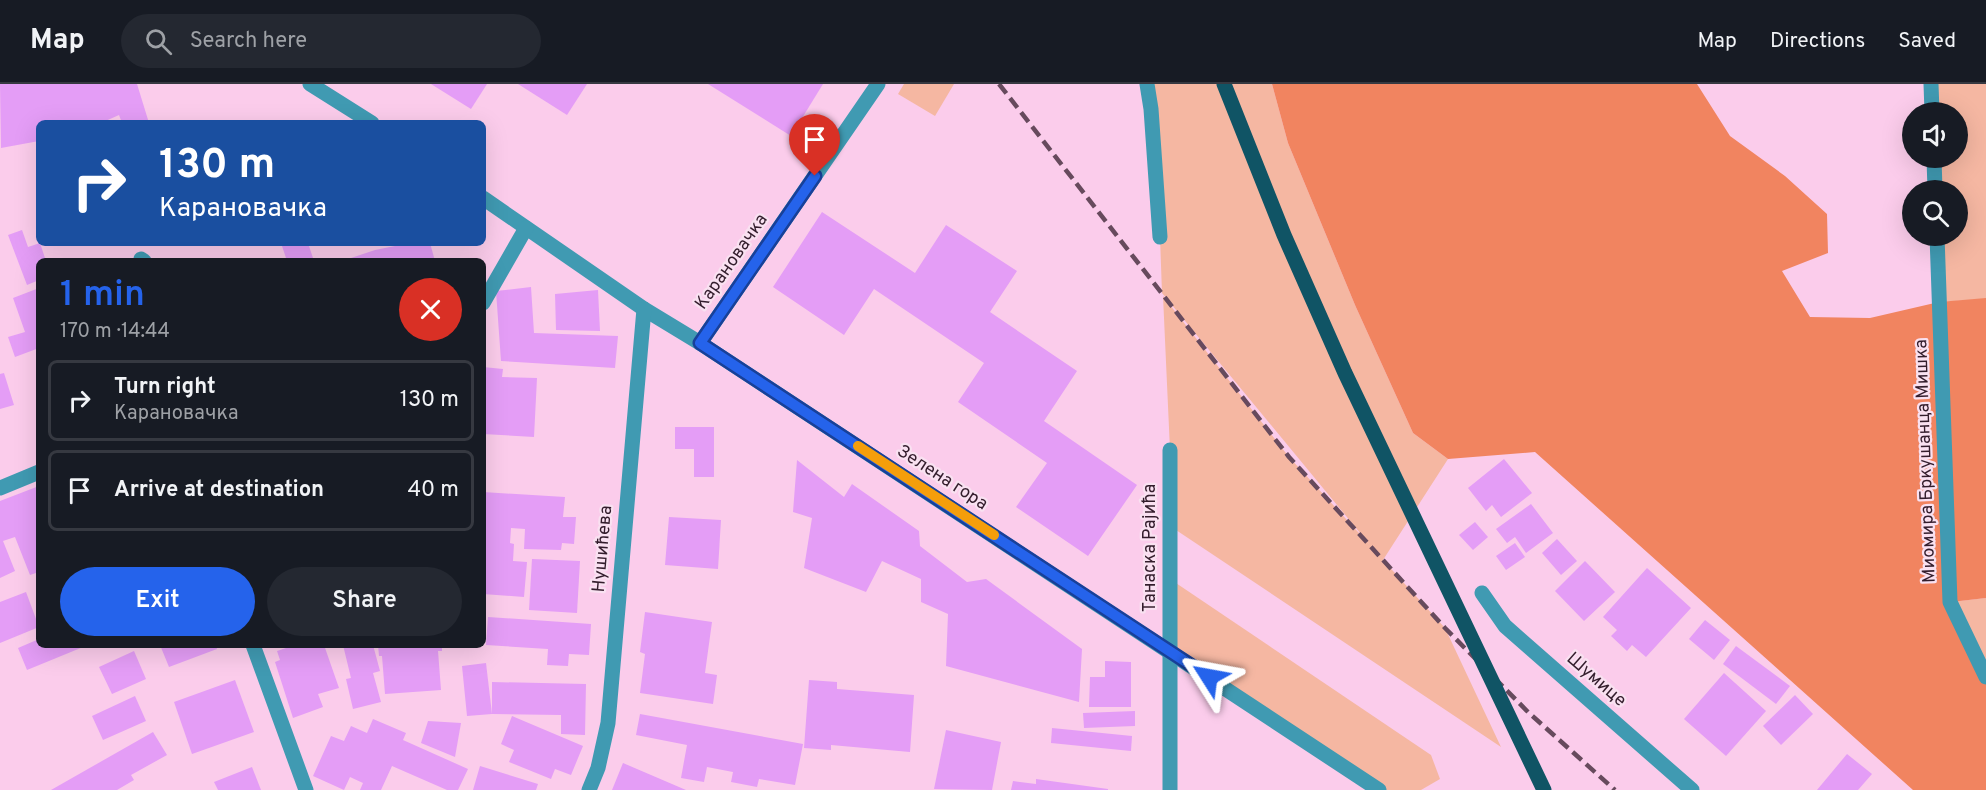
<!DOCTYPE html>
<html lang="en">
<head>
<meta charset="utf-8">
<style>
	:root { --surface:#171b24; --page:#242831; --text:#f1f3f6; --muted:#9ea1a6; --line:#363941; --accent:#2563eb }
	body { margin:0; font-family:Overpass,sans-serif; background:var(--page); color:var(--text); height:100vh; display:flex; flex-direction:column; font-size:22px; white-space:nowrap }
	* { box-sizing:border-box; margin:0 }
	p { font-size:20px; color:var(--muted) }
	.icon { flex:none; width:33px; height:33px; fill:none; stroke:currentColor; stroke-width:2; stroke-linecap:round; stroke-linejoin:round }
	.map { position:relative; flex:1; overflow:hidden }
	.sheet { position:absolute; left:36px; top:174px; width:450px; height:390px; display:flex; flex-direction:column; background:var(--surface); border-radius:9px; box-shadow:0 6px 24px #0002 }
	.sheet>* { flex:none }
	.guide { position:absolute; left:36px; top:36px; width:450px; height:126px; border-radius:9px; box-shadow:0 6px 24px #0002; background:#1a4fa0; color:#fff; overflow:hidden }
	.controls { position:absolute; left:1902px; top:18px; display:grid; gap:12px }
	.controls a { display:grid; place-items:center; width:66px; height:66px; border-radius:50%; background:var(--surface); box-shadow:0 6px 24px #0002; font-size:30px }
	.pin { position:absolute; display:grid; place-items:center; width:51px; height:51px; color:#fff; margin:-62px -26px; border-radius:50% 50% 50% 0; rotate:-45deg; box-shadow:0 0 6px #0007 }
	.pin .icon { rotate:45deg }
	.me { position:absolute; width:66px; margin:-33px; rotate:304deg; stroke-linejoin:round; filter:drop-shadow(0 0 4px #0008) }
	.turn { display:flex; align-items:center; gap:21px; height:126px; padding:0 24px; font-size:27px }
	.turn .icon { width:78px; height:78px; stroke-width:2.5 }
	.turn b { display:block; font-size:42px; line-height:51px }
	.round { display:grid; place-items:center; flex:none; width:63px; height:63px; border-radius:32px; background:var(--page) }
	.head { display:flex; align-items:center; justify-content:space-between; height:102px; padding:0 24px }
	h1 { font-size:36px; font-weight:600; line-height:45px; color:var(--accent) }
	.primary-button { display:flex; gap:12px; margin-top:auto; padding:12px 24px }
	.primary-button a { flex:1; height:69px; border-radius:36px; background:var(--accent); color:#fff; font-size:24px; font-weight:600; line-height:69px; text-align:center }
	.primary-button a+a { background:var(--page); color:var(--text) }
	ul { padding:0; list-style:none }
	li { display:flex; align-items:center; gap:18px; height:81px; margin:0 12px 9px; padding:0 12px; border:3px solid var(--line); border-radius:9px }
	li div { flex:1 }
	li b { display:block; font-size:22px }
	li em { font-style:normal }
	header { display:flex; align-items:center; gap:36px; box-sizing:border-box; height:84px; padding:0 30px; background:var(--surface); border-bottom:2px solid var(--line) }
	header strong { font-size:28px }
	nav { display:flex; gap:33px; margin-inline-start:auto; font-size:21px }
	.search { width:420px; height:54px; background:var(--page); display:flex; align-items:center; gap:15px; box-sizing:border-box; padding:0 21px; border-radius:33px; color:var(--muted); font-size:22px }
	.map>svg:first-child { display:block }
	.green { fill:#f5b7a2 }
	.forest { fill:#f18460 }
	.building { fill:#e49df6 }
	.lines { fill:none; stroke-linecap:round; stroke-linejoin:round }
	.minor { stroke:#409ab2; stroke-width:15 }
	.rail { stroke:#674a5d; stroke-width:4.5; stroke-dasharray:12 6; stroke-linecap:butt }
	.major-bridge { stroke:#105465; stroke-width:15 }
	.route-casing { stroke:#184099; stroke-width:15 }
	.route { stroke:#2563eb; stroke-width:10 }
	.slow { stroke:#f59e0b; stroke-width:10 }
	.labels { text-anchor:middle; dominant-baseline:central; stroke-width:4.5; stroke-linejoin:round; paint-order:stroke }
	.street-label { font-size:18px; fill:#331d2c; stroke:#f9e1f1 }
</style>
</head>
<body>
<header>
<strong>Map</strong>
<div class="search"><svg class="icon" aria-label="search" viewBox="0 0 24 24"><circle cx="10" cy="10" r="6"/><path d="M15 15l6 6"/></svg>Search here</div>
<nav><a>Map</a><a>Directions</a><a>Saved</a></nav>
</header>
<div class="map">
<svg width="1986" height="706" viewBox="0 0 1986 706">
	<rect width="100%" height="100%" fill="#fbcceb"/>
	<g class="green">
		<path d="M 904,0 L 954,0 L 935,32 L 898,10 Z"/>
		<path d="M 1147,0 L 1272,0 L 1288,59 L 1355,221 L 1413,349 L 1448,375 L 1383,476 L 1445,544 L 1501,663 L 1170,442 L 1170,366 L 1163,212 L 1289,373 L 1370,461 L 1162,209 L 1160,153 Z"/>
		<path d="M 1931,0 L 1986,0 L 1986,215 L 1939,218 L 1937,152 L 1958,152 L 1958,106 L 1935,106 L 1934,74 L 1958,74 L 1958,28 L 1932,28 Z"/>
		<path d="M 1170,495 L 1431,671 L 1440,695 L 1421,706 L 1379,706 L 1170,567 Z"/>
		<path d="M 1986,514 L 1986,593 L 1950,518 Z"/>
	</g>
	<path class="forest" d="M 1272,0 L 1697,0 L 1730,52 L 1785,92 L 1827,130 L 1828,169 L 1782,187 L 1810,233 L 1870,234 L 1939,218 L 1986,214 L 1986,514 L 1951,518 L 1986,593 L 1986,706 L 1913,706 L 1535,368 L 1448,375 L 1413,349 L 1355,221 L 1288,59 Z"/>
	<g class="building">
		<path d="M 0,0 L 137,0 L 149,39 L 122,39 L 119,31 L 101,39 L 39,39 L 39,57 L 1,64 Z"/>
		<path d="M 431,0 L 487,0 L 471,25 Z"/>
		<path d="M 518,0 L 587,0 L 567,31 Z"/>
		<path d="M 708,0 L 823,0 L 791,52 Z"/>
		<path d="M 822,128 L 915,189 L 946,141 L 1017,187 L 990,228 L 1077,287 L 1044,337 L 1137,401 L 1088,472 L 1016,423 L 1047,379 L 958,318 L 984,279 L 874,205 L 844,251 L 773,203 Z"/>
		<path d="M 22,146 L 28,163 L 40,159 L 46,177 L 39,177 L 39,196 L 27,201 L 8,151 Z"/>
		<path d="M 281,159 L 308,159 L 314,177 L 287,177 Z"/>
		<path d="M 410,159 L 430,159 L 435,177 L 342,177 L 375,166 Z"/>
		<path d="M 531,203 L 534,249 L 618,252 L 615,284 L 501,277 L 496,207 Z"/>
		<path d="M 39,204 L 39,264 L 15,273 L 8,253 L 25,248 L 13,214 Z"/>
		<path d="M 598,206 L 600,247 L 556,246 L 555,210 Z"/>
		<path d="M 483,283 L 503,285 L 502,293 L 537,294 L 534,353 L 483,350 Z"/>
		<path d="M 4,289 L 14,321 L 0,325 L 0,290 Z"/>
		<path d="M 675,343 L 714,343 L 714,393 L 694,393 L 694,365 L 675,365 Z"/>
		<path d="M 1504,375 L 1532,409 L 1501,433 L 1492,421 L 1486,427 L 1468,404 Z"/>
		<path d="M 797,376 L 844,413 L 852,400 L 919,447 L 920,462 L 967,498 L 986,495 L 1082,565 L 1079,618 L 946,582 L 948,530 L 921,518 L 921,495 L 882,477 L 866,508 L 804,484 L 812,434 L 793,428 Z"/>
		<path d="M 39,402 L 39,488 L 30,491 L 15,453 L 3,457 L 15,487 L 0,494 L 0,417 Z"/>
		<path d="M 483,408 L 565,413 L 563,433 L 576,433 L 574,460 L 562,459 L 561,466 L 524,465 L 525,445 L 511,444 L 510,459 L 514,460 L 513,477 L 527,478 L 524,513 L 483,510 Z"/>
		<path d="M 1531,420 L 1553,449 L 1526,469 L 1515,453 L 1507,459 L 1496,445 Z"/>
		<path d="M 669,433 L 721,436 L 718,485 L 665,481 Z"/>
		<path d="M 1475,438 L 1488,453 L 1473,466 L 1459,451 Z"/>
		<path d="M 1557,455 L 1577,477 L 1561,491 L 1542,469 Z"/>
		<path d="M 1515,459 L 1525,473 L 1506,486 L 1496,472 Z"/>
		<path d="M 532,475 L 580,477 L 577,529 L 529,526 Z"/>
		<path d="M 1585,477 L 1615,508 L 1584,537 L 1555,507 Z"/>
		<path d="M 1647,484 L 1691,524 L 1646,573 L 1632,561 L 1627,567 L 1611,552 L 1617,546 L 1603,533 Z"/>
		<path d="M 26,508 L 39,543 L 0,559 L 0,518 Z"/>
		<path d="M 645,528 L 712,538 L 705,589 L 717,591 L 713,620 L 640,609 L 645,570 L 640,568 Z"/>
		<path d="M 488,533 L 591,540 L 589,571 L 569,570 L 568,582 L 547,581 L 548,565 L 486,561 Z"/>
		<path d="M 1705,536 L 1730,556 L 1714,576 L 1689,555 Z"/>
		<path d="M 39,555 L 39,561 L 88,561 L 27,586 L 18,564 Z"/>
		<path d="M 160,561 L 216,561 L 217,565 L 169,583 Z"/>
		<path d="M 295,561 L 324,561 L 339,604 L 318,610 L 323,623 L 293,634 L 275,578 L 280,576 L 277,567 Z"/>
		<path d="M 343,561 L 373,561 L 380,587 L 373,589 L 381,618 L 353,625 L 346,595 L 351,594 Z"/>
		<path d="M 378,561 L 442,561 L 442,567 L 438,567 L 441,606 L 385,610 L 382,572 L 379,572 Z"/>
		<path d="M 1736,562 L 1790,602 L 1776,620 L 1723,580 Z"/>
		<path d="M 134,567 L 146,595 L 112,610 L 99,583 Z"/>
		<path d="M 1105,577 L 1131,578 L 1131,623 L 1089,623 L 1090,593 L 1105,593 Z"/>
		<path d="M 486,579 L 492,630 L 467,632 L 462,582 Z"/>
		<path d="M 1724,589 L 1766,627 L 1726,672 L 1684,635 Z"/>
		<path d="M 235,596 L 254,648 L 192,670 L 174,618 Z"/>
		<path d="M 809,596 L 837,598 L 837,605 L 914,611 L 910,668 L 831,661 L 831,666 L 804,664 Z"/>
		<path d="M 492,598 L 586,600 L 585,651 L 561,650 L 561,631 L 492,630 Z"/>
		<path d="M 1795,611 L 1813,630 L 1781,661 L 1763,642 Z"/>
		<path d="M 135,612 L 146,637 L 103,656 L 92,632 Z"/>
		<path d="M 1135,627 L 1135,642 L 1084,644 L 1083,629 Z"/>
		<path d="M 640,630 L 803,660 L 795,701 L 759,695 L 757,703 L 731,698 L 733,688 L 707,683 L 704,698 L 681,694 L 687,661 L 636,651 Z"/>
		<path d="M 512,632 L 583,662 L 571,691 L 555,685 L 551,695 L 509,678 L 514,666 L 501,660 Z"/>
		<path d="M 373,635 L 406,649 L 403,656 L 468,685 L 458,706 L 447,706 L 392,682 L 381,706 L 360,706 L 363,699 L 350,693 L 344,706 L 313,692 L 331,652 L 344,657 L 351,642 L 367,649 Z"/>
		<path d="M 428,637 L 461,639 L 455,673 L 421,659 Z"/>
		<path d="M 1052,644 L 1132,652 L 1131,667 L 1051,659 Z"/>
		<path d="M 946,646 L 1001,658 L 992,706 L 934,705 Z"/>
		<path d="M 153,648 L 167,671 L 131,691 L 134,696 L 117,706 L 51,706 Z"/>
		<path d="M 1847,670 L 1872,690 L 1858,706 L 1817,706 Z"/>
		<path d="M 623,679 L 686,706 L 612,706 Z"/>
		<path d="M 480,682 L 538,700 L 536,706 L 473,706 Z"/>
		<path d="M 252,683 L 261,706 L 218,706 L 214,698 Z"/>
		<path d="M 1036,695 L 1108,705 L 1108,706 L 1011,706 L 1013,697 L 1036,700 Z"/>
	</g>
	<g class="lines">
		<g class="minor">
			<path d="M 310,0 L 372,39"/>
			<path d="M 1147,0 L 1151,25 L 1160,153"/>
			<path d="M 1931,0 L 1932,28"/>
			<path d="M 1934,74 L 1935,106"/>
			<path d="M 483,114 L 644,225 L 700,259 L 1379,706"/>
			<path d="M 1937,152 L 1950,518 L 1986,593"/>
			<path d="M 141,175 L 144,177"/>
			<path d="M 483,219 L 526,144"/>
			<path d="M 700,259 L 878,0"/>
			<path d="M 0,404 L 39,388"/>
			<path d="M 1482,509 L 1505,542 L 1692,706"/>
			<path d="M 253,561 L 306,706"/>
			<path d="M 589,706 L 598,684 L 608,639 L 644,225"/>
			<path d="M 1170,706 L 1170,366"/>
		</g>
		<path class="rail" d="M 999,0 L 1289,373 L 1445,544 L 1528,628 L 1615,706"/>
		<path class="major-bridge" d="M 1224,0 L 1284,151 L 1345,289 L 1544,706"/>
	</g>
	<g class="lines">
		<defs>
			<path id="route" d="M 815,92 L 700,259 L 1209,593"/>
		</defs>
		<use href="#route" class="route-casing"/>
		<use href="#route" class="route"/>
		<path class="slow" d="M 858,362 L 994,451"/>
	</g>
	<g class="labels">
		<g class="street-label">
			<text transform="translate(732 178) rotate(-55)">Карановачка</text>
			<text transform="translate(1926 377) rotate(-92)">Миомира Бркушанца Мишка</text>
			<text transform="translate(942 394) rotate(33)">Зелена гора</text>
			<text transform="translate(1150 464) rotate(-90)">Танаска Рајића</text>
			<text transform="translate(603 465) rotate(-85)">Нушићева</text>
			<text transform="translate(1596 596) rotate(41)">Шумице</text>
		</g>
	</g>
</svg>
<div class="controls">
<a><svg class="icon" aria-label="sound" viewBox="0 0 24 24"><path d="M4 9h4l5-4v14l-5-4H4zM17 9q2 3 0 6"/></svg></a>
<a><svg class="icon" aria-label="search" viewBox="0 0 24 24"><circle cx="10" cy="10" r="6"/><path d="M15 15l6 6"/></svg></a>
</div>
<div class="pin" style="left:815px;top:92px;background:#d93025"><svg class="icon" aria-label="arrive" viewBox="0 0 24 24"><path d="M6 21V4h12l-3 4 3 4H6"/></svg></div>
<svg class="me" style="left:1209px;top:593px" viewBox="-20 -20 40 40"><path d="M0-17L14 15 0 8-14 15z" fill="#2563eb" stroke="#fff" stroke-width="4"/></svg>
<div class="guide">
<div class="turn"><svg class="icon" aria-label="right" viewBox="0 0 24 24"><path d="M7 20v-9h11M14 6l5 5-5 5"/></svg><div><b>130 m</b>Карановачка</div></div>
</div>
<section class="sheet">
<div class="head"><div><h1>1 min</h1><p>170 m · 14:44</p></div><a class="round" style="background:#d93025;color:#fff"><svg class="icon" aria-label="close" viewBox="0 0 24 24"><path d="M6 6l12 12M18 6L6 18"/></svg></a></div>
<ul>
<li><svg class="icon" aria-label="right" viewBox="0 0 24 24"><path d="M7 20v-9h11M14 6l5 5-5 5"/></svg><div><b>Turn right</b><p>Карановачка</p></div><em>130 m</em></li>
<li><svg class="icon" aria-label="arrive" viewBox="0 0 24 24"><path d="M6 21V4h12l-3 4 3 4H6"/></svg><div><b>Arrive at destination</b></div><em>40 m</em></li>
</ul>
<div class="primary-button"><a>Exit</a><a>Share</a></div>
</section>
</div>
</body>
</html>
